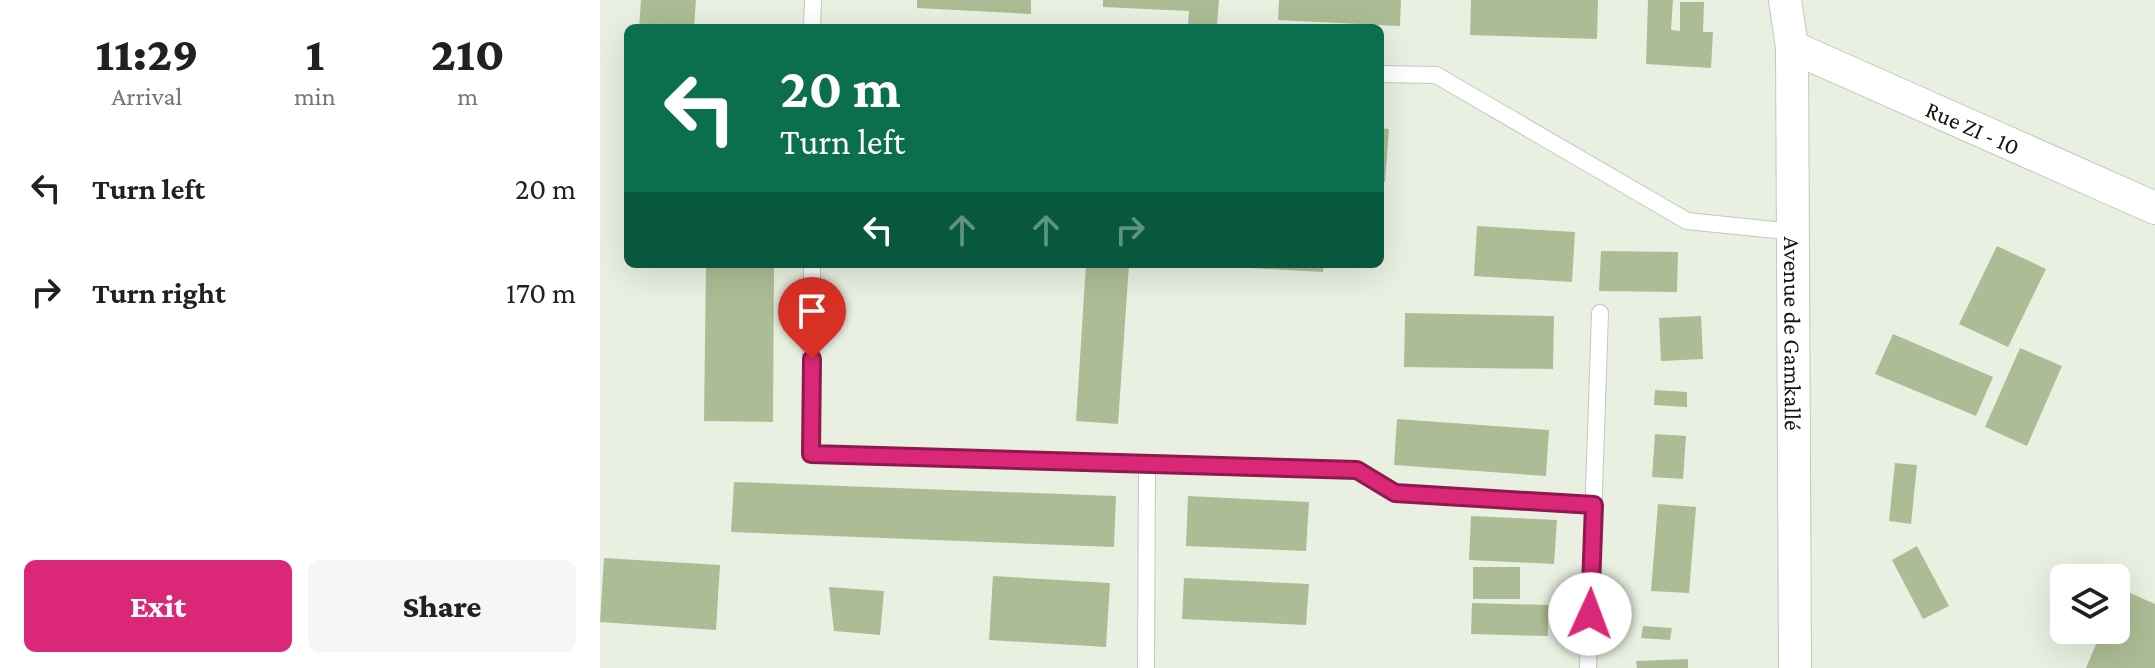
<!DOCTYPE html>
<html lang="en">
<head>
<meta charset="utf-8">
<style>
	:root { --surface:#fff; --page:#f6f6f6; --text:#202124; --muted:#757577; --accent:#db2777 }
	body { margin:0; font-family:"Crimson Pro",serif; background:var(--page); color:var(--text); height:100vh; display:flex; flex-direction:column; font-size:30px; white-space:nowrap }
	* { box-sizing:border-box; margin:0 }
	p { font-size:26px; color:var(--muted) }
	.icon { flex:none; width:44px; height:44px; fill:none; stroke:currentColor; stroke-width:2; stroke-linecap:round; stroke-linejoin:round }
	.map { position:relative; flex:1; overflow:hidden }
	.drawer { display:flex; flex-direction:column; background:var(--surface); width:600px }
	.drawer>* { flex:none }
	.top-card { position:absolute; left:24px; top:24px; width:760px; height:244px; border-radius:12px; box-shadow:0 8px 32px #0002; background:#0b6e4f; color:#fff; overflow:hidden }
	.tools { position:absolute; left:1450px; top:564px; display:grid; gap:16px }
	.tools a { display:grid; place-items:center; width:80px; height:80px; border-radius:12px; background:var(--surface); box-shadow:0 8px 32px #0002; font-size:40px }
	.pin { position:absolute; display:grid; place-items:center; width:68px; height:68px; color:#fff; margin:-82px -34px; border-radius:50% 50% 50% 0; rotate:-45deg; box-shadow:0 0 8px #0007 }
	.pin .icon { rotate:45deg }
	.me { position:absolute; width:88px; margin:-44px; rotate:2deg; stroke-linejoin:round; filter:drop-shadow(0 0 6px #0008) }
	.turn { display:flex; align-items:center; gap:28px; height:168px; padding:0 24px; font-size:36px }
	.turn .icon { width:104px; height:104px; stroke-width:2.5 }
	.turn b { display:block; font-size:56px; line-height:68px }
	.lanes { display:flex; align-items:center; height:76px; padding:0 24px; background:#0003; justify-content:center; gap:40px; direction:ltr }
	.lanes .off { opacity:.35 }
	.eta { display:flex; justify-content:space-evenly; align-items:center; height:136px; text-align:center }
	.eta b { font-size:48px; font-weight:800; line-height:56px }
	.primary-button { display:flex; gap:16px; margin-top:auto; padding:16px 24px }
	.primary-button a { flex:1; height:92px; border-radius:12px; background:var(--accent); color:#fff; font-size:32px; font-weight:800; line-height:92px; text-align:center }
	.primary-button a+a { background:var(--page); color:var(--text) }
	ul { padding:0; list-style:none }
	li { display:flex; align-items:center; gap:24px; height:104px; padding:0 24px }
	li div { flex:1 }
	li b { display:block; font-size:30px }
	li em { font-style:normal }
	main { display:flex; flex:1; min-height:0 }
	.map>svg:first-child { display:block }
	.building { fill:#acbd95 }
	.lines { fill:none; stroke-linecap:round; stroke-linejoin:round }
	.service-casing { stroke:#c2c9ba; stroke-width:18 }
	.minor-casing { stroke:#c2c9ba; stroke-width:34 }
	.service { stroke:#fff; stroke-width:16 }
	.minor { stroke:#fff; stroke-width:32 }
	.route-casing { stroke:#8e194d; stroke-width:20 }
	.route { stroke:#db2777; stroke-width:14 }
	.labels { text-anchor:middle; dominant-baseline:central; stroke-width:6; stroke-linejoin:round; paint-order:stroke }
	.street-label { font-size:24px; fill:#141611; stroke:#fff }
</style>
</head>
<body>
<main>
<section class="drawer">
<div class="eta">
<div><b>11:29</b><p>Arrival</p></div>
<div><b>1</b><p>min</p></div>
<div><b>210</b><p>m</p></div>
</div>
<ul>
<li><svg class="icon" aria-label="left" viewBox="0 0 24 24"><path d="M17 20v-9H6M10 6l-5 5 5 5"/></svg><div><b>Turn left</b></div><em>20 m</em></li>
<li><svg class="icon" aria-label="right" viewBox="0 0 24 24"><path d="M7 20v-9h11M14 6l5 5-5 5"/></svg><div><b>Turn right</b></div><em>170 m</em></li>
</ul>
<div class="primary-button"><a>Exit</a><a>Share</a></div>
</section>
<div class="map">
<svg width="1555" height="668" viewBox="0 0 1555 668">
	<rect width="100%" height="100%" fill="#e9f0e1"/>
	<g class="building">
		<path d="M 41,0 L 96,0 L 94,28 L 39,28 Z"/>
		<path d="M 317,0 L 431,0 L 431,14 L 317,8 Z"/>
		<path d="M 503,0 L 619,0 L 617,25 L 588,24 L 589,11 L 503,7 Z"/>
		<path d="M 679,0 L 801,0 L 800,26 L 678,20 Z"/>
		<path d="M 871,0 L 998,0 L 997,39 L 870,35 Z"/>
		<path d="M 1048,0 L 1073,0 L 1071,30 L 1080,31 L 1080,2 L 1104,2 L 1103,32 L 1113,32 L 1111,68 L 1046,64 Z"/>
		<path d="M 780,128 L 789,129 L 785,182 L 780,182 Z"/>
		<path d="M 877,226 L 975,232 L 972,282 L 874,276 Z"/>
		<path d="M 1397,246 L 1446,269 L 1408,347 L 1359,324 Z"/>
		<path d="M 1001,251 L 1078,252 L 1077,292 L 999,291 Z"/>
		<path d="M 106,264 L 174,264 L 173,422 L 104,421 Z"/>
		<path d="M 486,264 L 529,264 L 518,424 L 476,421 Z"/>
		<path d="M 615,264 L 724,264 L 723,272 L 615,266 Z"/>
		<path d="M 805,313 L 954,316 L 953,369 L 804,367 Z"/>
		<path d="M 1101,316 L 1103,359 L 1061,361 L 1059,318 Z"/>
		<path d="M 1293,334 L 1393,377 L 1376,416 L 1275,374 Z"/>
		<path d="M 1420,348 L 1462,366 L 1427,446 L 1385,427 Z"/>
		<path d="M 1055,390 L 1087,392 L 1087,407 L 1054,405 Z"/>
		<path d="M 797,419 L 949,430 L 946,476 L 794,465 Z"/>
		<path d="M 1055,434 L 1086,436 L 1083,479 L 1052,477 Z"/>
		<path d="M 1295,463 L 1317,465 L 1311,524 L 1289,521 Z"/>
		<path d="M 134,482 L 516,496 L 514,547 L 131,532 Z"/>
		<path d="M 588,496 L 709,502 L 706,551 L 586,546 Z"/>
		<path d="M 1058,504 L 1096,507 L 1089,593 L 1051,591 Z"/>
		<path d="M 871,516 L 957,520 L 954,564 L 869,560 Z"/>
		<path d="M 1317,546 L 1349,606 L 1323,619 L 1292,560 Z"/>
		<path d="M 4,558 L 120,565 L 116,630 L 0,622 Z"/>
		<rect x="873" y="567" width="47" height="32"/>
		<path d="M 393,576 L 510,583 L 506,647 L 389,640 Z"/>
		<path d="M 584,578 L 709,584 L 706,625 L 582,619 Z"/>
		<path d="M 229,587 L 284,591 L 280,635 L 234,631 Z"/>
		<path d="M 1521,589 L 1555,604 L 1555,668 L 1486,668 L 1502,630 L 1516,630 L 1516,599 Z"/>
		<path d="M 872,603 L 948,605 L 948,636 L 871,634 Z"/>
		<path d="M 1043,626 L 1072,628 L 1070,640 L 1041,638 Z"/>
		<path d="M 1088,659 L 1088,668 L 1037,668 L 1036,661 Z"/>
	</g>
	<g class="lines">
		<defs>
			<g id="service">
				<path d="M 212,28 L 213,0"/>
				<path d="M 780,74 L 836,75 L 1087,221 L 1194,232"/>
				<path d="M 212,264 L 211,454 L 757,470 L 795,493 L 994,505"/>
				<path d="M 546,668 L 547,463"/>
				<path d="M 988,668 L 1000,313"/>
			</g>
			<g id="minor">
				<path id="s1" d="M 1185,0 L 1192,47 L 1195,668"/>
				<path id="s2" d="M 1192,47 L 1555,208"/>
			</g>
		</defs>
		<use href="#service" class="service-casing"/>
		<use href="#minor" class="minor-casing"/>
		<use href="#service" class="service"/>
		<use href="#minor" class="minor"/>
	</g>
	<g class="lines">
		<defs>
			<path id="route" d="M 212,359 L 211,454 L 757,470 L 795,493 L 994,505 L 990,614"/>
		</defs>
		<use href="#route" class="route-casing"/>
		<use href="#route" class="route"/>
	</g>
	<g class="labels">
		<g class="street-label">
			<text stroke="none"><textPath href="#s2" startOffset="198">Rue ZI - 10</textPath></text>
			<text stroke="none"><textPath href="#s1" startOffset="334">Avenue de Gamkallé</textPath></text>
		</g>
	</g>
</svg>
<div class="tools">
<a><svg class="icon" aria-label="layers" viewBox="0 0 24 24"><path d="M12 4l9 5-9 5-9-5zM3 14l9 5 9-5"/></svg></a>
</div>
<div class="pin" style="left:212px;top:359px;background:#d93025"><svg class="icon" aria-label="arrive" viewBox="0 0 24 24"><path d="M6 21V4h12l-3 4 3 4H6"/></svg></div>
<svg class="me" style="left:990px;top:614px" viewBox="-20 -20 40 40"><circle r="19" fill="#fff"/><path d="M0-13L10 11 0 6-10 11z" fill="#db2777"/></svg>
<div class="top-card">
<div class="turn"><svg class="icon" aria-label="left" viewBox="0 0 24 24"><path d="M17 20v-9H6M10 6l-5 5 5 5"/></svg><div><b>20 m</b>Turn left</div></div>
<div class="lanes"><svg class="icon" aria-label="left" viewBox="0 0 24 24"><path d="M17 20v-9H6M10 6l-5 5 5 5"/></svg><svg class="icon off" aria-label="ahead" viewBox="0 0 24 24"><path d="M12 20V5M6 11l6-6 6 6"/></svg><svg class="icon off" aria-label="ahead" viewBox="0 0 24 24"><path d="M12 20V5M6 11l6-6 6 6"/></svg><svg class="icon off" aria-label="right" viewBox="0 0 24 24"><path d="M7 20v-9h11M14 6l5 5-5 5"/></svg></div>
</div>
</div>
</main>
</body>
</html>
